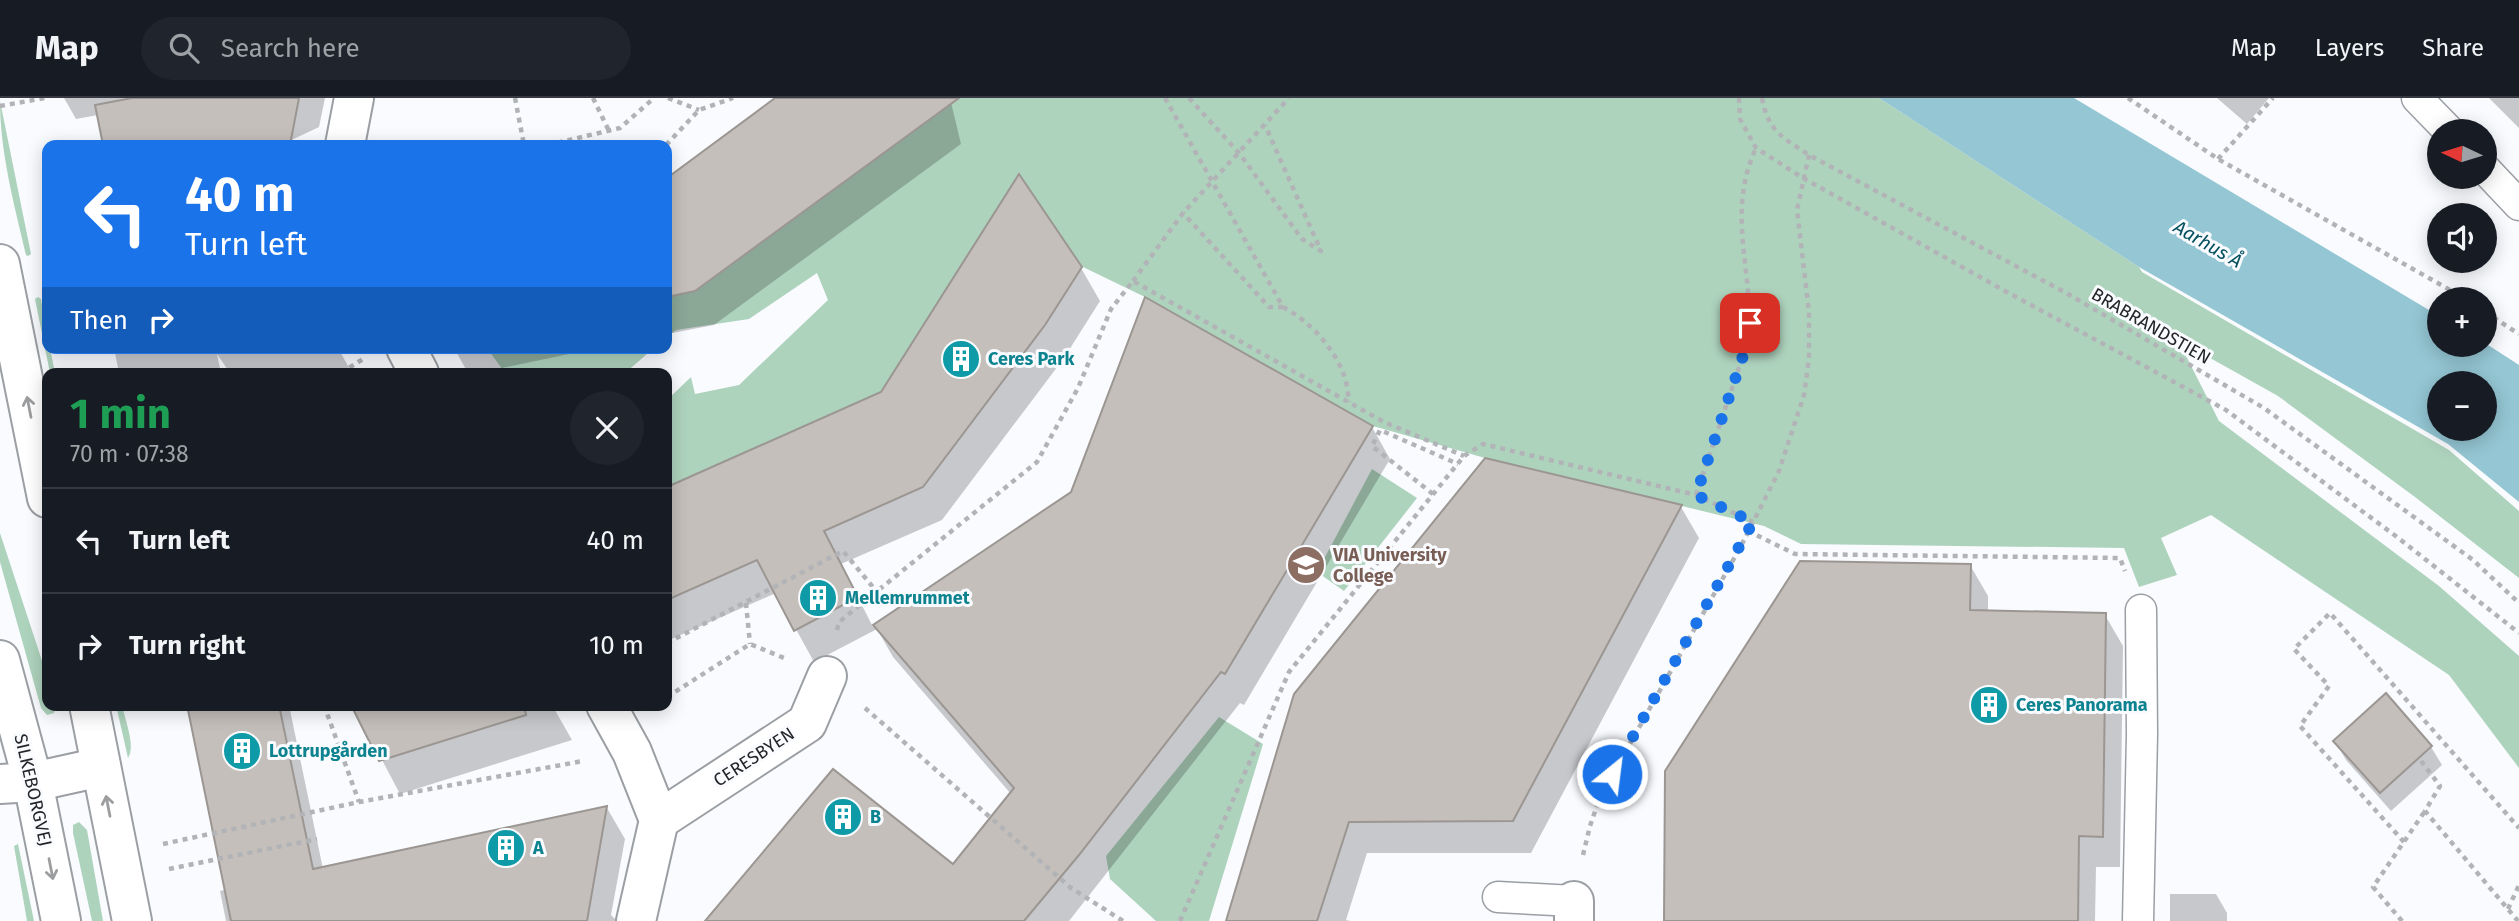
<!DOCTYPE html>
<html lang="en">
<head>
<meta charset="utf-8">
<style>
	:root { --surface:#171b24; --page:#20242c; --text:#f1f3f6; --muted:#9ea1a6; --line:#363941 }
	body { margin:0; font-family:"Fira Sans",sans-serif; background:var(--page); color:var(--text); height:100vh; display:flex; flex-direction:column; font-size:26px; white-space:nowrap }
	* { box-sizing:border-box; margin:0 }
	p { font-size:23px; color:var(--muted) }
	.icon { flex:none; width:38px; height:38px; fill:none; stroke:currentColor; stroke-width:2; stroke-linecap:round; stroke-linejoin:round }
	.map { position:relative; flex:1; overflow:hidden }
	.details { position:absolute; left:42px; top:270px; width:630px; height:343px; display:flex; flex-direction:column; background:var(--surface); border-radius:14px; box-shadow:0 4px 18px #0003 }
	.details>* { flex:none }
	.top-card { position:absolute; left:42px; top:42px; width:630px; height:214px; border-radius:14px; box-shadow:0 4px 18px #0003; background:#1a73e8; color:#fff; overflow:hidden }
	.needle { width:46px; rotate:274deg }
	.tools { position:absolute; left:2427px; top:21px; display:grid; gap:14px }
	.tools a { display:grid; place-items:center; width:70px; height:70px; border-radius:50%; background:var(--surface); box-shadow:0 4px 18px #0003; font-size:35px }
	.pin { position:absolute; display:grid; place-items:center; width:60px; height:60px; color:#fff; margin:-30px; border-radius:14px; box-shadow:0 4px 10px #0006 }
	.me { position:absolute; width:77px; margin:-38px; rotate:29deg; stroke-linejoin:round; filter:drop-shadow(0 0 5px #0008) }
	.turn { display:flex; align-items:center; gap:24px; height:147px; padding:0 28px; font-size:32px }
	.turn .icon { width:91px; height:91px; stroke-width:2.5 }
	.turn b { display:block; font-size:49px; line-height:60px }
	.then { display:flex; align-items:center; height:66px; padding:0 28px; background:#0003; gap:14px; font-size:26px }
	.round { display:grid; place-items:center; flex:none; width:74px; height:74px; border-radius:37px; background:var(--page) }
	.head { display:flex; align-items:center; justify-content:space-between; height:119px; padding:0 28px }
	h1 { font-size:42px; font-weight:700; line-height:52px; color:#1e9e55 }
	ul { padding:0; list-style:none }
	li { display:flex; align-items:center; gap:21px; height:105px; padding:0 28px; border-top:2px solid var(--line) }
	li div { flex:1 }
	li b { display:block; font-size:26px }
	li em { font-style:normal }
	header { display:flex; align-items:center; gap:42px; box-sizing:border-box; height:98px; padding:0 35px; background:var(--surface); border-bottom:2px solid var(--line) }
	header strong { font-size:33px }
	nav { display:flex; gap:38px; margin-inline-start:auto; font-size:24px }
	.search { width:490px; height:63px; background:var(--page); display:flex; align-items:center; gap:18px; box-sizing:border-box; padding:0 24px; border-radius:38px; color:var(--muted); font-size:26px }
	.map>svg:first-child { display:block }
	.green { fill:#aed3bd }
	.water { fill:#94c6d3; fill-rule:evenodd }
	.shadow { fill:#0003 }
	.building { fill:#c4bfbb; stroke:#9b9692; stroke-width:2 }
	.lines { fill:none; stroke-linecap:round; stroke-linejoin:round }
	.lane-casing { stroke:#9b9fa4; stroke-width:33 }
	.street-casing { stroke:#9b9fa4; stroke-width:42 }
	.secondary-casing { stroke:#9b9fa4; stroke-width:42 }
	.path { stroke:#b1b3b6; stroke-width:4.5; stroke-dasharray:5 5; stroke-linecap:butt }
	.lane { stroke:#fff; stroke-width:30 }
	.street { stroke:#fff; stroke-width:38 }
	.secondary { stroke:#fff; stroke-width:38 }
	.oneway { stroke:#9c9d9e }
	.route { stroke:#1a73e8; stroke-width:12; stroke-dasharray:0 21.6 }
	.labels { text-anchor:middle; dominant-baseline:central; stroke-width:6; stroke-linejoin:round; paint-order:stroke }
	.street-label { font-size:18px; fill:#232527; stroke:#f9fbff }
	.culture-label { font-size:18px; font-weight:bold; fill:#0d838f; stroke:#f9fbff; text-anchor:start }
	.education-label { font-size:18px; font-weight:bold; fill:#785e54; stroke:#f9fbff; text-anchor:start }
	.water-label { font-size:19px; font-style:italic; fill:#05505e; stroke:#f9fbff }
</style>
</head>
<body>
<header>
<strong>Map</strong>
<div class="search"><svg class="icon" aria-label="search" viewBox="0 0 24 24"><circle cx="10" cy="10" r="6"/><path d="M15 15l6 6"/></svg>Search here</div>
<nav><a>Map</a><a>Layers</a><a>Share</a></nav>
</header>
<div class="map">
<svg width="2519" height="823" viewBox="0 0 2519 823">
	<rect width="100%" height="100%" fill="#f9fbff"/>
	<g class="green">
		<path d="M 940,0 L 1879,0 L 2139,169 L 2142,174 L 2449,352 L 2519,413 L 2519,480 L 2415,399 L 2278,298 L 2178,242 L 2219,323 L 2439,488 L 2519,558 L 2519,670 L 2449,577 L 2211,417 L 2161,440 L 2177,477 L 2139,489 L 2124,450 L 1801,446 L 1764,428 L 1485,360 L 1373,328 L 1145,199 L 1083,169 L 1019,76 L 881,294 L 667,391 L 667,302 L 691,279 L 695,296 L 739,287 L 828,202 L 817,175 L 749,221 L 676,232 L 667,239 L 667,199 L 695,193 L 942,12 Z"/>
		<path d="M 0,3 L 31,156 L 28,158 L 26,157 C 14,106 0,54 0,3 Z"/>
		<path d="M 38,199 L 41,201 L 47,236 L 47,250 L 50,250 L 55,275 L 50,275 L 35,201 Z"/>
		<path d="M 487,250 L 654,250 L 625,275 L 505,275 Z"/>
		<path d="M 1372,371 L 1417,400 L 1344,493 L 1317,474 Z"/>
		<path d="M 0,435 L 47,578 L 47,607 L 56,607 L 54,615 L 47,617 L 41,610 L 0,464 Z"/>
		<path d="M 116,607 L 122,607 C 125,622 136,648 128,660 Z"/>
		<path d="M 1219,619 L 1263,646 L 1209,823 L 1156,823 L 1110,781 L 1106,758 Z"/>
		<path d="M 79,724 L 87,732 L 103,823 L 92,823 L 73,735 L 73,727 Z"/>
		<path d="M 18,746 L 34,823 L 27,823 L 14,748 Z"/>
	</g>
	<path class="water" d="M 1879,0 L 2074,0 L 2439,218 L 2440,247 L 2485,245 L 2519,267 L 2519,404 L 2448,346 L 2139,169 ZM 2440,285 L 2485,285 L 2485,331 L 2440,331 Z"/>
	<g class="shadow">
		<path d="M 64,0 L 151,0 L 161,47 L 105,47 L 98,17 L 76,21 Z"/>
		<path d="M 200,0 L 325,0 L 319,29 L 281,47 L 190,47 Z"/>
		<path d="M 778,0 L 950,0 L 961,46 L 714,227 L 667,236 L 667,82 Z"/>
		<path d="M 2217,0 L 2269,0 L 2247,26 Z"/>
		<path d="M 2489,0 L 2519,0 L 2519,30 Z"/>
		<path d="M 1081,170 L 1100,203 L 1064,260 L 942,422 L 841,466 L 873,529 L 1073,395 L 1372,329 L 1390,361 L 1244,607 L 1240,605 L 1069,823 L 707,823 L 833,674 L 953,769 L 1011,696 L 893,559 L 877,531 L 814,564 L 776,495 L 667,543 L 667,391 L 882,296 Z"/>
		<path d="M 114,250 L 338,250 L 352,275 L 230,275 L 217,256 L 221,275 L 119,275 Z"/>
		<path d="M 454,250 L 598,250 L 478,275 L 468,275 Z"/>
		<path d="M 1681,409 L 1699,440 L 1531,755 L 1367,755 L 1346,822 L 1350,823 L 1228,823 L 1295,596 Z"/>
		<path d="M 1970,467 L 1988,498 L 1988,514 L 2105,517 L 2123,548 L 2120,769 L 2096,769 L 2095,823 L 1666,823 L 1667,674 Z"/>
		<path d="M 188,607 L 289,607 L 323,771 L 607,710 L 625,741 L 611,817 L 617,823 L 226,823 L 220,793 L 227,791 Z"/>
		<path d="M 353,607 L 552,607 L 572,642 L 400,696 Z"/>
		<path d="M 2335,643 L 2431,649 L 2442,667 L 2391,713 L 2346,662 Z"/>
		<path d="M 2170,796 L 2216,796 L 2227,815 L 2227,823 L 2170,823 Z"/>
	</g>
	<g class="building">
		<path d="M 132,0 L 299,0 L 290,47 L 103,47 L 95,7 Z"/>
		<path d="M 775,0 L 959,0 L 695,193 L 667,199 L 667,80 Z"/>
		<path d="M 1019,76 L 1082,169 L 1045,227 L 923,389 L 824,433 L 858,499 L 794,533 L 757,462 L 667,502 L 667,389 L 881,294 Z"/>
		<path d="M 1145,199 L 1373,328 L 1225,576 L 1221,574 L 1079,757 L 1024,823 L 705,823 L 833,671 L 953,766 L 1014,690 L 873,527 L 1071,394 Z"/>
		<path d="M 1485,360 L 1682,407 L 1513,723 L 1349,724 L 1317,823 L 1226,823 L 1294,596 Z"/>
		<path d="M 1800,463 L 1971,466 L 1970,512 L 2106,515 L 2103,739 L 2079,738 L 2078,823 L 1664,823 L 1665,673 Z"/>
		<path d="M 2386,595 L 2432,648 L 2380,695 L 2333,643 Z"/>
		<path d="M 187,607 L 279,607 L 313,771 L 607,708 L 587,823 L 231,823 Z"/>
		<path d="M 351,607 L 524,607 L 526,617 L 379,663 Z"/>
	</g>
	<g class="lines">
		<defs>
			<g id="lane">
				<path d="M 2417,0 L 2449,33"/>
				<path d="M 2485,71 L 2519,107"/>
				<path d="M 1498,799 L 1574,803"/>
				<path d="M 2138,823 L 2142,637 L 2141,512"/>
			</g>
			<g id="street">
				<path d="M 345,47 L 354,0"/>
				<path d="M 406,250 L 419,275"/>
				<path d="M 606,607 L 632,654 L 659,722 L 636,823"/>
				<path d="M 0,686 L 33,684 L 101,669"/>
				<path d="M 659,722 L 807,625 L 827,578"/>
				<path d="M 1574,803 L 1574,823"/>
			</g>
			<g id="secondary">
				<path d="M 0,166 L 47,400"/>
				<path d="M 0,562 L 33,684 L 61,823"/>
				<path d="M 89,607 L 132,823"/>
			</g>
		</defs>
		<use href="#lane" class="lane-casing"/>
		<use href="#street" class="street-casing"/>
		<use href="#secondary" class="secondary-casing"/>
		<g class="path">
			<path d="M 515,0 L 524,47"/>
			<path d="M 593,0 L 609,33"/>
			<path d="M 668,0 L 699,12"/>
			<path d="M 1165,0 L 1283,209 L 1269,209 L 1183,115"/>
			<path d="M 1189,0 L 1239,55 L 1302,141 L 1321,153 L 1265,27"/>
			<path d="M 1739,0 L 1740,21 L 1756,50 L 1803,80 L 2005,193 L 2226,312 L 2397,439 L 2519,535"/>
			<path d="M 1762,0 C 1768,33 1783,40 1809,57 L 2068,196 L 2264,310 L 2473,462 L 2519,505"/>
			<path d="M 2128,0 L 2218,61 L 2466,201"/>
			<path d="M 0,8 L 45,0"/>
			<path d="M 548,47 L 620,30 L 654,0"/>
			<path d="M 666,47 L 699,12 L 733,0"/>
			<path d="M 2218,61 L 2273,0"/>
			<path d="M 1133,183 L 1183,115 L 1289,0"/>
			<path d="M 1283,209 C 1309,223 1333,248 1344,277 C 1347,285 1348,295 1349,304"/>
			<path d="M 2485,214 L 2519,236"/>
			<path d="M 341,275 L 363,261"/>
			<path d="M 1433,396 L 1372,348 L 1380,332 L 1458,366"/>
			<path d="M 1696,397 L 1747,246 C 1757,178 1724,119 1756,50"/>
			<path d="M 1748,433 L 1795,456 L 2120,460 L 2125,473"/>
			<path d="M 746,505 L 750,546"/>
			<path d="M 837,532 L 839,524 L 1037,364 L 1078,290 L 1111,211 L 1133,183 L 1384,324 L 1464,358"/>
			<path d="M 667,545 L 843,453 L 877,494"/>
			<path d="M 667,599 L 750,546 L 784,560"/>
			<path d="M 324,607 L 359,704"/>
			<path d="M 865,610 L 1071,790 L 1123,823"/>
			<path d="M 2421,663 L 2440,688 L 2425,713 L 2518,823"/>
			<path d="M 2404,744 L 2300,628 L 2329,588 L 2294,551 L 2330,515 L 2519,730"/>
			<path d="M 163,746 L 359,704 L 583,663"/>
			<path d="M 1583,757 L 1590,728 L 1600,699 L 1741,448 L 1779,373 L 1804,297 L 1809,261 L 1809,214 L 1797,112 L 1809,57"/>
			<path d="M 169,771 L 317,741"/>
			<path d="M 2508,811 L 2519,787"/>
			<path d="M 1180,823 L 1289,574 L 1464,358 L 1483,346 L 1696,397 L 1753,424"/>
			<path d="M 2402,823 L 2373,789 L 2425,713"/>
		</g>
		<use href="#lane" class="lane"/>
		<use href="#street" class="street"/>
		<use href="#secondary" class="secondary"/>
	</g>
	<defs><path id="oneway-shaft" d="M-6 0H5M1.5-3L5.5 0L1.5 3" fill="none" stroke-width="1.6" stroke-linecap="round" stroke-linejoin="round" transform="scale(1.75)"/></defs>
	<g class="oneway">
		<use href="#oneway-shaft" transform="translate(29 309) rotate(-101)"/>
		<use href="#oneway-shaft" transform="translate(108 708) rotate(-101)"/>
		<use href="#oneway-shaft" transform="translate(51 771) rotate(79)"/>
	</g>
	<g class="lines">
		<path class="route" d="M 1612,676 L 1753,424 L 1696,397 L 1747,246 L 1750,225"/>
	</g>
	<defs>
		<symbol id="building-disc" viewBox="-11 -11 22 22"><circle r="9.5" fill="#0f9aa8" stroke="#f9fbff"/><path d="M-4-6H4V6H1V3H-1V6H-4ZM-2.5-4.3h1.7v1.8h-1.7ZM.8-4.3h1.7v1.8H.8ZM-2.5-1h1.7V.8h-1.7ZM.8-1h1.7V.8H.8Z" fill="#fff"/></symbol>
		<symbol id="university-disc" viewBox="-11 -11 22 22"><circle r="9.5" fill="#8d6e63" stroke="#f9fbff"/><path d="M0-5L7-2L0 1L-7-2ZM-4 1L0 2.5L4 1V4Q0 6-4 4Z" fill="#fff"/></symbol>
	</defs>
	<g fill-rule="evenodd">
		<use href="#building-disc" x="939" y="239" width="44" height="44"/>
		<use href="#university-disc" x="1284" y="445" width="44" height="44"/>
		<use href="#building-disc" x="796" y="478" width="44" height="44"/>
		<use href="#building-disc" x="1967" y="585" width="44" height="44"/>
		<use href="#building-disc" x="220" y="631" width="44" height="44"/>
		<use href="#building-disc" x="821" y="697" width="44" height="44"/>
		<use href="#building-disc" x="484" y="728" width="44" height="44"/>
	</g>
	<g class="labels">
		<g class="street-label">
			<text transform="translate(2151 228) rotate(30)">BRABRANDSTIEN</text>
			<text transform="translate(754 659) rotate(-33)">CERESBYEN</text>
			<text transform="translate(33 692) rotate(77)">SILKEBORGVEJ</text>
		</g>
		<g class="culture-label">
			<text x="988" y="261">Ceres Park</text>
			<text x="845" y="500">Mellemrummet</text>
			<text x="2016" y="607">Ceres Panorama</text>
			<text x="269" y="653">Lottrupgården</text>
			<text x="870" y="719">B</text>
			<text x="533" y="750">A</text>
		</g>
		<g class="education-label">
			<text x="1333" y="457">VIA University<tspan x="1333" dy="21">College</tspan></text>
		</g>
		<g class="water-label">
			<text transform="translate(2208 146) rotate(30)">Aarhus Å</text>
		</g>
	</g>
</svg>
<div class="tools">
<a><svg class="needle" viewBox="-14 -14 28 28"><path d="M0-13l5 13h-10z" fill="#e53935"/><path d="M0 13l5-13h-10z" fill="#9ea1a6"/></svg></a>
<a><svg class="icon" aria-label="sound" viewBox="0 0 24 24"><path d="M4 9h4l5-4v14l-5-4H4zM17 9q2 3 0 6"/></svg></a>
<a>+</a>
<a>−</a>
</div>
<div class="pin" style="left:1750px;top:225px;background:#d93025"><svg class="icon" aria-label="arrive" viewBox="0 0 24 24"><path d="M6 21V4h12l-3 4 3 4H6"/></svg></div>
<svg class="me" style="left:1612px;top:676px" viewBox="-20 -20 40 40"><circle r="17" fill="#1a73e8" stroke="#fff" stroke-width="3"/><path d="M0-11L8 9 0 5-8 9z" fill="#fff"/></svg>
<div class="top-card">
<div class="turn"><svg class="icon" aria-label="left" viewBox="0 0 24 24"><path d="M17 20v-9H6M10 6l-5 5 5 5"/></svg><div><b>40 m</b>Turn left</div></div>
<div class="then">Then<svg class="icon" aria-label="right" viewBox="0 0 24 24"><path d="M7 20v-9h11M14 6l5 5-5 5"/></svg></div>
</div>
<section class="details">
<div class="head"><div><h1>1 min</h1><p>70 m · 07:38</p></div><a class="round"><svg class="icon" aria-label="close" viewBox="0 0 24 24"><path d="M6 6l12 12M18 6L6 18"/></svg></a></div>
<ul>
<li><svg class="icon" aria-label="left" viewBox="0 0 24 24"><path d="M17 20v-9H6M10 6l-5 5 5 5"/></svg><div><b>Turn left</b></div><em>40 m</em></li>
<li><svg class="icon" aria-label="right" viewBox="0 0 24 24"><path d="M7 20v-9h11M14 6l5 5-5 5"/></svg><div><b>Turn right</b></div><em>10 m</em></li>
</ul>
</section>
</div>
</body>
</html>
